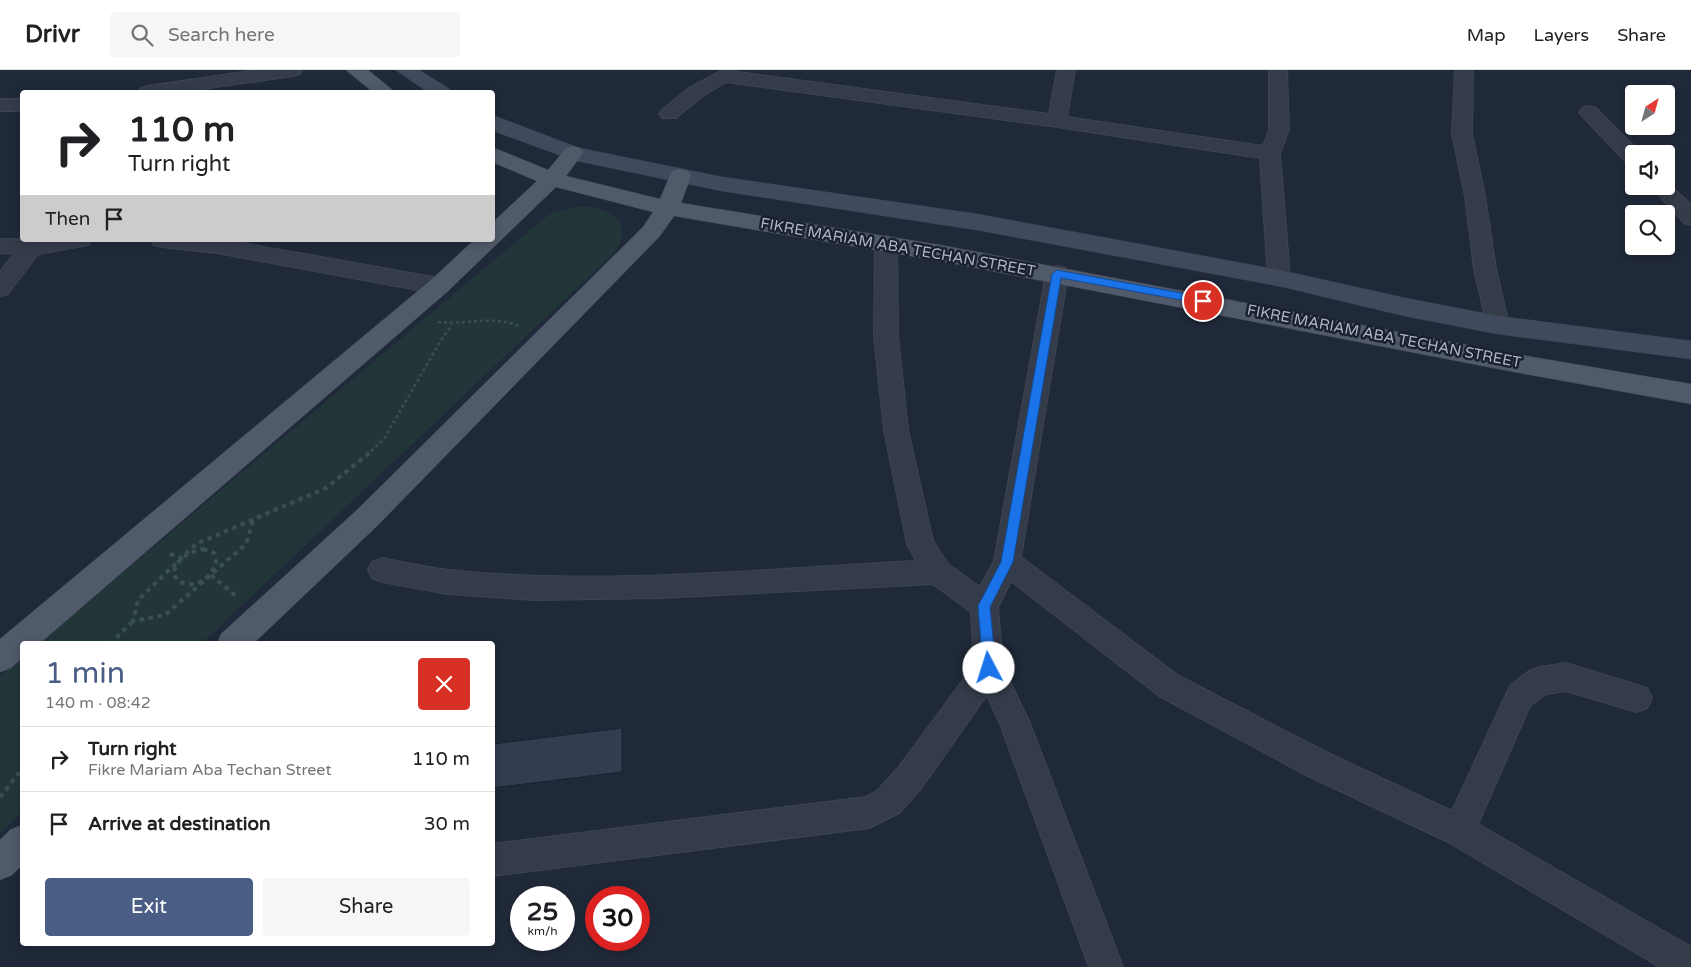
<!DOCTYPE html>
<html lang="en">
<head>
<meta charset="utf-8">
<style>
	:root { --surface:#fff; --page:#f6f6f6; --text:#202124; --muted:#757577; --line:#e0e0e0; --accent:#4a5d85 }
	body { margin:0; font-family:"Varela Round",sans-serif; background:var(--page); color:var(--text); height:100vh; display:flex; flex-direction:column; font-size:19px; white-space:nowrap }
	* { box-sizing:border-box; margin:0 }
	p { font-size:16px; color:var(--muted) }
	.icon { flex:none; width:28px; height:28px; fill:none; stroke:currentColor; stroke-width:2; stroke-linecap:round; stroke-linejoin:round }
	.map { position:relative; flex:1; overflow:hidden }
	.side { position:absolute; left:20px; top:571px; width:475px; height:305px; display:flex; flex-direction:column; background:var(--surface); border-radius:5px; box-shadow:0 2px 8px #0003 }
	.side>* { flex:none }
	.hud { position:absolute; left:20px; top:20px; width:475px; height:152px; border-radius:5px; box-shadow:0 2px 8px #0003; background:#fff; color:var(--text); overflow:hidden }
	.needle { width:32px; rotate:36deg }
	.tools { position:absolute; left:1625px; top:15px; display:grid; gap:10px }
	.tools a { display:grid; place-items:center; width:50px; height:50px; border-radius:5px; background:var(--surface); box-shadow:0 2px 8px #0003; font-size:25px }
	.speed { position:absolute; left:510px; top:816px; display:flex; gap:10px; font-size:25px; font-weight:700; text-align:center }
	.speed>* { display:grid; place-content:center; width:65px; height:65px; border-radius:50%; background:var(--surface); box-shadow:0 2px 8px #0003; line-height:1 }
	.speed small { font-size:12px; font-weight:400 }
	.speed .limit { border:8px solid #d22; background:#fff; color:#111 }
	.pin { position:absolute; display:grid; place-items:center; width:42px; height:42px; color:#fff; margin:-21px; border:2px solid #fff; border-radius:50%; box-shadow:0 1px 5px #0007 }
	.me { position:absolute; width:55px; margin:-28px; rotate:355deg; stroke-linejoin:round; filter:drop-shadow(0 0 4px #0008) }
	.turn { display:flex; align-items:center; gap:18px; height:105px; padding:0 25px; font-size:22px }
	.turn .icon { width:65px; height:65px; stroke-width:2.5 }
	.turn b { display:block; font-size:35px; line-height:42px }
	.then { display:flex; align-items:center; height:48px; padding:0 25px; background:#0003; gap:10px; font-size:19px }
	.round { display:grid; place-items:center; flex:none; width:52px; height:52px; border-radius:5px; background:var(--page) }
	.headline { display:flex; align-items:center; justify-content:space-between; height:85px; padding:0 25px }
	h1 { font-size:30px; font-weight:600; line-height:38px; color:var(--accent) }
	.primary-button { display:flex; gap:10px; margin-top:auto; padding:10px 25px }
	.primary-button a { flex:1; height:58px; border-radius:5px; background:var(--accent); color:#fff; font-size:20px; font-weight:600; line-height:58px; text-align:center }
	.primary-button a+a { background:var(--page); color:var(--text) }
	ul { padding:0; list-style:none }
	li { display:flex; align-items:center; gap:15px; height:65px; padding:0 25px; border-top:1px solid var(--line) }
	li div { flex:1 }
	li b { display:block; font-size:19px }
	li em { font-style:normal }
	header { display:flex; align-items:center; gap:30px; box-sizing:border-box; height:70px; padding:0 25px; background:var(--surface); border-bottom:1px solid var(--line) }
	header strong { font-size:24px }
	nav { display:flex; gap:28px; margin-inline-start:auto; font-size:18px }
	.search { width:350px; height:45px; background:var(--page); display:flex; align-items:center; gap:12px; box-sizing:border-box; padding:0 18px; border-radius:5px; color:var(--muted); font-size:19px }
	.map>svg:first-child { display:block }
	.green { fill:#22363a }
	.building { fill:#323d50; stroke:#1b2330 }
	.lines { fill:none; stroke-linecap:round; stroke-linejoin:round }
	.street-casing { stroke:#3d4453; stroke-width:2 }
	.secondary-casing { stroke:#3d4453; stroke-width:1 }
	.primary-casing { stroke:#3d4453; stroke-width:1 }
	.path-far1 { stroke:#3b4f52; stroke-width:2.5; stroke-dasharray:3 3; stroke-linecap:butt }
	.path { stroke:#3b4f52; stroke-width:4; stroke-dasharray:4.5 4.5; stroke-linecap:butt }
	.street { fill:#343b49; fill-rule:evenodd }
	.secondary { fill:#414a5c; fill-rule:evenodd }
	.primary { fill:#515a6a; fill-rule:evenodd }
	.route { fill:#1a73e8; stroke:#114b97 }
	.labels { text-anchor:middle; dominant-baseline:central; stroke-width:5; stroke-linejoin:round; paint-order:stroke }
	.street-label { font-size:15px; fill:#aeb6c6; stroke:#19212e }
</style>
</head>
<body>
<header>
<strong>Drivr</strong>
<div class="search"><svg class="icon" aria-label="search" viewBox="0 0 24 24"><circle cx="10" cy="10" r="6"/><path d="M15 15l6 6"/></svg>Search here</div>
<nav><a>Map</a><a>Layers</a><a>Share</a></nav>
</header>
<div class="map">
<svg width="1691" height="897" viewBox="0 0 1691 897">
	<rect width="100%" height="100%" fill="#202939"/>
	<g class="green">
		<path d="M 581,136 C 611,138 637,152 614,183 L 201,574 L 38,574 L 543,149 L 554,142 Z"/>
		<path d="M 22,587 L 22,742 L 0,763 L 0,606 Z"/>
	</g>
	<path class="building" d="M 622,658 L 622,702 L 492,718 L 492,674 Z"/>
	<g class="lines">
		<defs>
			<g id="street">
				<path d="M 256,0 L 302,0 L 300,4 L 293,6 L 182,22 L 139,22 L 141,18 L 148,16 Z"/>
				<path d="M 723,0 L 1049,44 L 1057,0 L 1075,0 L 1067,47 L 1263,76 L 1269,60 L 1269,0 L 1287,0 L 1289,60 L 1280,83 L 1290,208 L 1287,214 L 1279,216 L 1271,214 L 1268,208 L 1260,88 L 1057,57 L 726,12 L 703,26 L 676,48 L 662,48 L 659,44 L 662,40 L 689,18 Z"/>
				<path d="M 1455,0 L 1473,0 L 1472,64 L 1485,126 L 1496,199 L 1509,255 L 1506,261 L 1498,263 L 1490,261 L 1487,255 L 1474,199 L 1465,126 L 1452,64 Z"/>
				<rect x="0" y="29" width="22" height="12"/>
				<path d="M 1589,36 L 1596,38 L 1641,83 L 1634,84 L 1634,94 L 1627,93 L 1582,46 L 1579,42 L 1582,38 Z"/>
				<path d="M 1666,111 L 1691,135 L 1691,155 L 1684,153 L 1651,116 L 1666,116 Z"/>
				<path d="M 886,166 L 894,168 L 897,173 L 898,266 L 908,360 L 933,471 L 948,494 L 980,517 L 994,491 L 1046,204 L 1049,198 L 1057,196 L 1065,198 L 1068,204 L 1021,487 L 1179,606 L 1328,683 L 1452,741 L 1510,616 L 1529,601 L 1539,597 L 1566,593 L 1647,618 L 1652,628 L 1647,638 L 1637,642 L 1566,621 L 1546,624 L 1530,636 L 1478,754 L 1691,877 L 1691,897 L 1660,897 L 1448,772 L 1306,705 L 1159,626 L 1011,511 L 998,537 L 1003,597 L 1029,651 L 1123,897 L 1089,897 L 1000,654 L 987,625 L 920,720 L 899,743 L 869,758 L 492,806 L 492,774 L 866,727 L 877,721 L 898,698 L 974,595 L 971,542 L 933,514 L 660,528 L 535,530 L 448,524 L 382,512 L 372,508 L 368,500 L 372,492 L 382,488 C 404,492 427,498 449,500 C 601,516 763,499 916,491 L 907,474 L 884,360 L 874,266 L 875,173 L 878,168 Z"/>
				<path d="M 0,169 L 91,170 L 88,175 L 38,184 L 8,224 L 0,226 L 0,202 L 14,184 L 0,183 Z"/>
				<path d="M 151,170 L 225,170 L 439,208 L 447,210 L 450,216 L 447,222 L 439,224 L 217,183 L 162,177 L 154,175 Z"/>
			</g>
			<g id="secondary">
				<path d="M 396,0 L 419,0 L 448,18 L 451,22 L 428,22 Z"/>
				<path d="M 492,45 L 579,78 L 722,107 L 977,144 L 1279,200 L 1405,228 L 1498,246 L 1691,271 L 1691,289 L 1498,264 L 1405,246 L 1279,216 L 977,160 L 722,121 L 573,90 L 499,63 L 492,59 Z"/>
			</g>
			<g id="primary">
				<path d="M 346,0 L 368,0 L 395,22 L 373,22 Z"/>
				<path d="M 573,76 L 580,78 L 583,83 L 566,106 L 660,129 L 672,101 L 680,99 L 688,101 L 691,106 L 681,133 L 940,175 L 1509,283 L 1691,314 L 1691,334 L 1509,301 L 940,191 L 674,146 L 659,167 L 378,455 L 253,574 L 217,574 L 221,564 L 358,439 L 643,157 L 653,142 L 556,117 L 447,222 L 39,574 L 22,574 L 22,588 L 11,598 L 0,602 L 0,569 L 431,210 L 474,170 L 492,170 L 492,153 L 537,111 L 492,92 L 492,77 L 548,100 L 566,78 Z"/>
				<path d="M 22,755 L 22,795 L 12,805 L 0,810 L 0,770 L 10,760 Z"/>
			</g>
		</defs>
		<use href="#street" class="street-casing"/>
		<use href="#secondary" class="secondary-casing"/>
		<use href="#primary" class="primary-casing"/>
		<g class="path-far1">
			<path d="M 438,252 C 466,255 492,245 519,256"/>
			<path d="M 371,381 L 384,369 L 441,270 L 452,255"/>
		</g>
		<g class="path">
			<path d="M 253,451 L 246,474 L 165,545 L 133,551 L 138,530 L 196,474 L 326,418 L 373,380"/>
			<path d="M 203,479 L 214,483 L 216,492 C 211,512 186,524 173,504 C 177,489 188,482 203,479 Z"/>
			<path d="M 170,484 L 182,488"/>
			<path d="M 211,505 L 237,527"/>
			<path d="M 110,574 L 133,551"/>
			<path d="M 0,727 L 22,699"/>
		</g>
		<use href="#street" class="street"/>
		<use href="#secondary" class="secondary"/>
		<use href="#primary" class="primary"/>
	</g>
	<path class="route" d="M 1057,200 L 1203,227 L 1208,231 L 1203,234 L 1061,208 L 1013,492 L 990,537 L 996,598 L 994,602 L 989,604 L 985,602 L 983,598 L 978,536 L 1001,492 L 1052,204 Z"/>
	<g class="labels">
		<g class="street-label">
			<text transform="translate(898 177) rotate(10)">FIKRE MARIAM ABA TECHAN STREET</text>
			<text transform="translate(1384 266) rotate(11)">FIKRE MARIAM ABA TECHAN STREET</text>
		</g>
	</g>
</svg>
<div class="tools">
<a><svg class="needle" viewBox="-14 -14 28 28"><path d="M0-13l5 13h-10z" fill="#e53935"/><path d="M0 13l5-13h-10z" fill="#757577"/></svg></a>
<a><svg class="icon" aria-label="sound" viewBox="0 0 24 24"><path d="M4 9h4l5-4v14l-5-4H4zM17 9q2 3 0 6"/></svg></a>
<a><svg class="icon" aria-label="search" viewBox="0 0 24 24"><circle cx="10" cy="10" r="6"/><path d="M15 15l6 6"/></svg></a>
</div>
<div class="speed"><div>25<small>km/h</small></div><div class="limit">30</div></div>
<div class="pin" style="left:1203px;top:231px;background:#d93025"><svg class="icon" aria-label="arrive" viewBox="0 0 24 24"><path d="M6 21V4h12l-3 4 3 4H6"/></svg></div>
<svg class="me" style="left:989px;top:598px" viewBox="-20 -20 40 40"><circle r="19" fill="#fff"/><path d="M0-13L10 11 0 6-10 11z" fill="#1a73e8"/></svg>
<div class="hud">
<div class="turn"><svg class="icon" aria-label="right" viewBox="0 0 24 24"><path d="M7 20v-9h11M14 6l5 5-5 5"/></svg><div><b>110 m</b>Turn right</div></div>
<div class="then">Then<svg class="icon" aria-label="arrive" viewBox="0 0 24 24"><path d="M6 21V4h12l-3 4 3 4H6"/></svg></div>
</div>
<section class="side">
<div class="headline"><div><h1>1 min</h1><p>140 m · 08:42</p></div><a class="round" style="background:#d93025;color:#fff"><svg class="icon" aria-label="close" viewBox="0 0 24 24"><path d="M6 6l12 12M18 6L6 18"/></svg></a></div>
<ul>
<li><svg class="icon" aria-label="right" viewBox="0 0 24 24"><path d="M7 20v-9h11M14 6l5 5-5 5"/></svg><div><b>Turn right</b><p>Fikre Mariam Aba Techan Street</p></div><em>110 m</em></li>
<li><svg class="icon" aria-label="arrive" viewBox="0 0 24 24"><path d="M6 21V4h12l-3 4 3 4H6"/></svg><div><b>Arrive at destination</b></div><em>30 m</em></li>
</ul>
<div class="primary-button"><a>Exit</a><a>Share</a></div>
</section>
</div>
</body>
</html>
